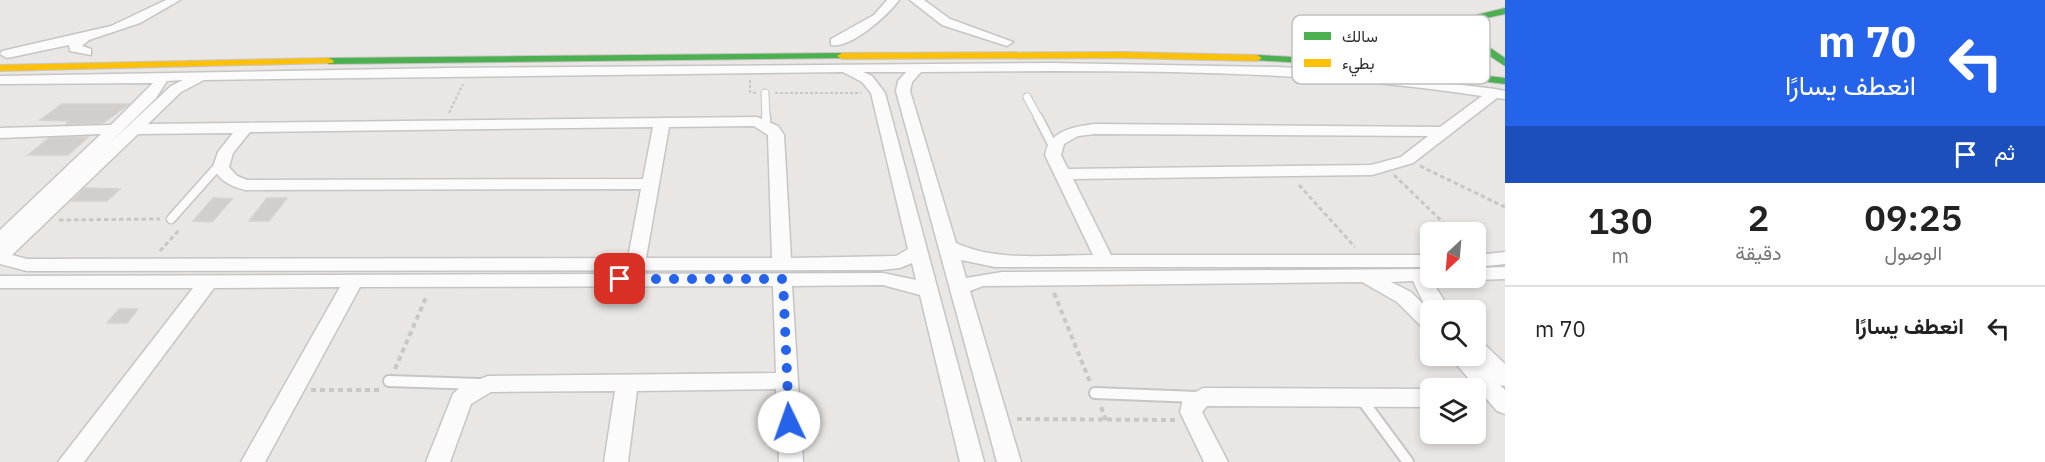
<!DOCTYPE html>
<html lang="ar">
<head>
<meta charset="utf-8">
<style>
	:root { --surface:#fff; --page:#f2f2f2; --text:#222; --muted:#767676; --line:#e0e0e0 }
	body { margin:0; font-family:"IBM Plex Sans",Vazirmatn,sans-serif; background:var(--page); color:var(--text); direction:rtl; height:100vh; display:flex; flex-direction:column; font-size:22px; white-space:nowrap }
	* { box-sizing:border-box; margin:0 }
	p { font-size:20px; color:var(--muted) }
	.icon { flex:none; width:33px; height:33px; fill:none; stroke:currentColor; stroke-width:2; stroke-linecap:round; stroke-linejoin:round }
	.map { position:relative; flex:1; overflow:hidden; direction:ltr }
	.panel { display:flex; flex-direction:column; background:var(--surface); width:540px }
	.panel>* { flex:none }
	.banner { background:#2563eb; color:#fff; overflow:hidden }
	.needle { width:39px; rotate:206deg }
	.tools { position:absolute; left:1420px; top:222px; display:grid; gap:12px }
	.tools a { display:grid; place-items:center; width:66px; height:66px; border-radius:9px; background:var(--surface); box-shadow:0 3px 9px #0003; font-size:30px }
	.pin { position:absolute; display:grid; place-items:center; width:51px; height:51px; color:#fff; margin:-26px; border-radius:12px; box-shadow:0 3px 9px #0006 }
	.me { position:absolute; width:66px; margin:-33px; rotate:357deg; stroke-linejoin:round; filter:drop-shadow(0 0 4px #0008) }
	.turn { display:flex; align-items:center; gap:21px; height:126px; padding:0 30px; font-size:27px }
	.turn .icon { width:78px; height:78px; stroke-width:2.5 }
	.turn b { display:block; font-size:42px; line-height:51px }
	.then { display:flex; align-items:center; height:57px; padding:0 30px; background:#0003; gap:12px; font-size:22px }
	.eta { display:flex; justify-content:space-evenly; align-items:center; height:102px; text-align:center }
	.eta b { font-size:36px; font-weight:600; line-height:42px }
	ul { padding:0; list-style:none }
	li { display:flex; align-items:center; gap:18px; height:84px; padding:0 30px; border-top:2px solid var(--line) }
	li div { flex:1 }
	li b { display:block; font-size:22px }
	li em { font-style:normal }
	main { display:flex; flex:1; min-height:0 }
	.map>svg:first-child { display:block }
	.building { fill:#d1cecc; stroke:#d5d2cf; stroke-width:1.5 }
	.lines { fill:none; stroke-linecap:round; stroke-linejoin:round }
	.lane-far2-casing { stroke:#c6c5c5; stroke-width:9 }
	.lane-far1-casing { stroke:#c6c5c5; stroke-width:11 }
	.lane-casing { stroke:#c6c5c5; stroke-width:14 }
	.street-casing { stroke:#c6c5c5; stroke-width:3 }
	.fast-casing { stroke:#c6c5c5; stroke-width:2 }
	.slow-casing { stroke:#c6c5c5; stroke-width:2 }
	.path-far2 { stroke:#c7c7c6; stroke-width:2; stroke-dasharray:3 2; stroke-linecap:butt }
	.path-far1 { stroke:#c7c7c6; stroke-width:3; stroke-dasharray:4.5 3; stroke-linecap:butt }
	.path { stroke:#c7c7c6; stroke-width:4; stroke-dasharray:5 4; stroke-linecap:butt }
	.lane-far2 { stroke:#fcfbfb; stroke-width:7 }
	.lane-far1 { stroke:#fcfbfb; stroke-width:8 }
	.lane { stroke:#fcfbfb; stroke-width:10 }
	.street { fill:#fcfbfb; fill-rule:evenodd }
	.fast { fill:#4caf50; fill-rule:evenodd }
	.slow { fill:#ffc107; fill-rule:evenodd }
	.route { stroke:#2563eb; stroke-width:10; stroke-dasharray:0 18 }
	.key { fill:#fff; stroke:#c0c0c0; stroke-width:1.5 }
	.key-label { font-size:16px; fill:#2c2c2c }
</style>
</head>
<body>
<main>
<section class="panel">
<div class="banner">
<div class="turn"><svg class="icon" aria-label="left" viewBox="0 0 24 24"><path d="M17 20v-9H6M10 6l-5 5 5 5"/></svg><div><b>70 m</b>انعطف يسارًا</div></div>
<div class="then">ثم<svg class="icon" aria-label="arrive" viewBox="0 0 24 24"><path d="M6 21V4h12l-3 4 3 4H6"/></svg></div>
</div>
<div class="eta">
<div><b>09:25</b><p>الوصول</p></div>
<div><b>2</b><p>دقيقة</p></div>
<div><b>130</b><p>m</p></div>
</div>
<ul>
<li><svg class="icon" aria-label="left" viewBox="0 0 24 24"><path d="M17 20v-9H6M10 6l-5 5 5 5"/></svg><div><b>انعطف يسارًا</b></div><em>70 m</em></li>
</ul>
</section>
<div class="map">
<svg width="1505" height="462" viewBox="0 0 1505 462">
	<rect width="100%" height="100%" fill="#eae6e3"/>
	<g class="building">
		<path d="M 62,104 L 129,104 L 103,123 L 66,124 L 69,121 L 40,120 Z"/>
		<path d="M 88,137 L 68,155 L 28,155 L 49,138 Z"/>
		<path d="M 85,188 L 120,189 L 107,201 L 72,201 Z"/>
		<path d="M 213,198 L 232,199 L 212,222 L 193,221 Z"/>
		<path d="M 267,198 L 287,198 L 269,221 L 249,221 Z"/>
		<path d="M 119,309 L 138,309 L 127,323 L 107,323 Z"/>
	</g>
	<g class="lines">
		<defs>
			<g id="lane-far2">
				<path d="M 765,93 L 766,119"/>
				<path d="M 1027,97 L 1039,119"/>
			</g>
			<g id="lane-far1">
				<path d="M 766,117 L 766,125"/>
				<path d="M 1038,117 L 1053,146"/>
				<path d="M 171,219 L 220,164"/>
			</g>
			<g id="lane">
				<path d="M 389,381 L 479,384"/>
				<path d="M 1095,393 L 1197,397"/>
				<path d="M 1360,397 L 1408,462"/>
			</g>
			<g id="street">
				<path d="M 166,0 L 180,0 L 140,23 L 89,40 L 82,46 L 91,49 L 91,55 L 70,51 L 69,45 L 7,58 L 0,54 L 2,51 L 111,26 Z"/>
				<path d="M 887,0 L 899,0 C 888,15 851,49 831,45 L 831,39 L 874,15 Z"/>
				<path d="M 910,0 L 924,0 L 950,19 L 1013,42 L 1007,46 L 942,25 Z"/>
				<path d="M 1052,63 L 1279,67 L 1355,72 L 1495,89 L 1505,91 L 1505,99 L 1497,98 L 1413,163 L 1372,175 L 1073,179 L 1111,255 L 1431,255 L 1431,267 L 995,267 L 961,260 L 966,278 L 1002,272 L 1431,269 L 1431,278 L 1439,278 L 1432,281 L 1450,310 L 1431,310 L 1431,331 L 1424,329 L 1397,302 L 1362,282 L 983,286 L 970,291 L 1021,462 L 997,462 L 896,91 L 898,81 L 906,72 L 863,72 L 872,76 L 885,93 L 984,462 L 960,462 L 920,295 L 883,285 L 792,286 L 803,462 L 779,462 L 776,389 L 637,391 L 628,462 L 604,462 L 615,391 L 491,392 L 471,404 L 450,462 L 426,462 L 453,394 L 460,387 L 488,376 L 776,373 L 773,286 L 360,287 L 265,462 L 241,462 L 340,287 L 214,288 L 84,462 L 58,462 L 193,288 L 0,288 L 0,276 L 883,273 L 916,280 L 912,263 L 900,268 L 881,270 L 27,271 L 0,264 L 0,230 L 101,134 L 0,138 L 0,128 L 111,125 L 153,83 L 0,84 L 0,76 L 450,68 ZM 1052,71 C 1196,71 1339,74 1482,96 L 1440,127 L 1095,124 C 1073,127 1050,130 1045,155 L 1093,255 C 1048,255 997,262 956,243 L 910,91 L 912,82 L 921,72 ZM 843,72 L 862,82 L 871,93 L 908,249 L 896,256 L 791,258 L 784,135 L 778,126 L 757,117 L 148,124 L 181,92 L 204,80 ZM 183,80 L 171,86 L 110,143 L 156,98 L 167,81 ZM 754,126 L 768,135 L 772,258 L 646,258 L 669,127 ZM 653,127 L 643,179 L 247,180 L 237,176 L 229,167 L 233,153 L 250,132 ZM 233,133 L 218,152 L 213,167 C 219,181 231,186 245,190 L 641,189 L 628,258 L 27,259 L 12,255 L 138,134 ZM 1095,134 L 1428,136 L 1401,157 L 1371,165 L 1068,169 L 1061,155 L 1064,144 L 1078,136 ZM 1413,281 L 1425,306 L 1411,292 L 1391,282 Z"/>
				<path d="M 1505,252 L 1505,264 L 1476,267 L 1476,255 Z"/>
				<path d="M 1505,267 L 1505,279 L 1476,280 L 1469,278 L 1476,278 L 1476,268 Z"/>
				<path d="M 1476,340 L 1483,343 L 1505,364 L 1505,386 L 1500,385 L 1505,390 L 1505,414 L 1497,411 L 1449,356 L 1476,356 Z"/>
				<path d="M 1203,388 L 1431,389 L 1431,407 L 1207,406 L 1202,412 L 1228,462 L 1204,462 L 1180,412 L 1183,399 Z"/>
			</g>
			<g id="fast">
				<path d="M 1505,8 L 1505,14 L 1482,19 L 1474,28 L 1483,43 L 1505,58 L 1505,66 L 1476,47 L 1469,36 C 1416,51 1363,49 1309,47 L 1304,44 L 1309,41 C 1362,43 1414,45 1466,31 L 1464,28 L 1476,15 Z"/>
				<path d="M 842,53 L 847,56 L 846,58 L 329,64 L 324,61 L 329,58 Z"/>
				<path d="M 1257,55 L 1353,60 L 1505,78 L 1505,84 L 1353,66 L 1253,60 L 1252,58 Z"/>
			</g>
			<g id="slow">
				<path d="M 1123,52 L 1257,55 L 1262,58 L 1257,61 L 1123,58 L 842,59 L 837,56 L 842,53 Z"/>
				<path d="M 329,58 L 334,61 L 333,63 L 0,71 L 0,65 Z"/>
			</g>
		</defs>
		<use href="#lane-far2" class="lane-far2-casing"/>
		<use href="#lane-far1" class="lane-far1-casing"/>
		<use href="#lane" class="lane-casing"/>
		<use href="#street" class="street-casing"/>
		<use href="#fast" class="fast-casing"/>
		<use href="#slow" class="slow-casing"/>
		<g class="path-far2">
			<path d="M 750,80 L 750,92 L 756,93"/>
			<path d="M 775,93 L 861,93"/>
			<path d="M 449,113 L 463,84"/>
		</g>
		<g class="path-far1">
			<path d="M 1420,166 L 1505,207"/>
			<path d="M 1394,175 L 1453,232"/>
			<path d="M 1299,185 L 1355,247"/>
			<path d="M 59,220 L 160,219"/>
			<path d="M 160,251 L 180,229"/>
		</g>
		<g class="path">
			<path d="M 1054,293 L 1090,382"/>
			<path d="M 395,369 L 427,295"/>
			<path d="M 311,390 L 380,390"/>
			<path d="M 1101,407 L 1106,420"/>
			<path d="M 1017,419 L 1175,420"/>
		</g>
		<use href="#lane-far2" class="lane-far2"/>
		<use href="#lane-far1" class="lane-far1"/>
		<use href="#lane" class="lane"/>
		<use href="#street" class="street"/>
		<use href="#fast" class="fast"/>
		<use href="#slow" class="slow"/>
	</g>
	<g class="lines">
		<path class="route" d="M 620,279 L 783,279 L 789,422"/>
	</g>
	<rect x="1292" y="15" width="198" height="69" rx="9" class="key"/>
	<rect x="1304" y="32" width="27" height="8" fill="#4caf50"/>
	<rect x="1304" y="59" width="27" height="8" fill="#ffc107"/>
	<g class="key-label">
		<text x="1342" y="42">سالك</text>
		<text x="1342" y="69">بطيء</text>
	</g>
</svg>
<div class="tools">
<a><svg class="needle" viewBox="-14 -14 28 28"><path d="M0-13l5 13h-10z" fill="#e53935"/><path d="M0 13l5-13h-10z" fill="#767676"/></svg></a>
<a><svg class="icon" aria-label="search" viewBox="0 0 24 24"><circle cx="10" cy="10" r="6"/><path d="M15 15l6 6"/></svg></a>
<a><svg class="icon" aria-label="layers" viewBox="0 0 24 24"><path d="M12 4l9 5-9 5-9-5zM3 14l9 5 9-5"/></svg></a>
</div>
<div class="pin" style="left:620px;top:279px;background:#d93025"><svg class="icon" aria-label="arrive" viewBox="0 0 24 24"><path d="M6 21V4h12l-3 4 3 4H6"/></svg></div>
<svg class="me" style="left:789px;top:422px" viewBox="-20 -20 40 40"><circle r="19" fill="#fff"/><path d="M0-13L10 11 0 6-10 11z" fill="#2563eb"/></svg>
</div>
</main>
</body>
</html>
